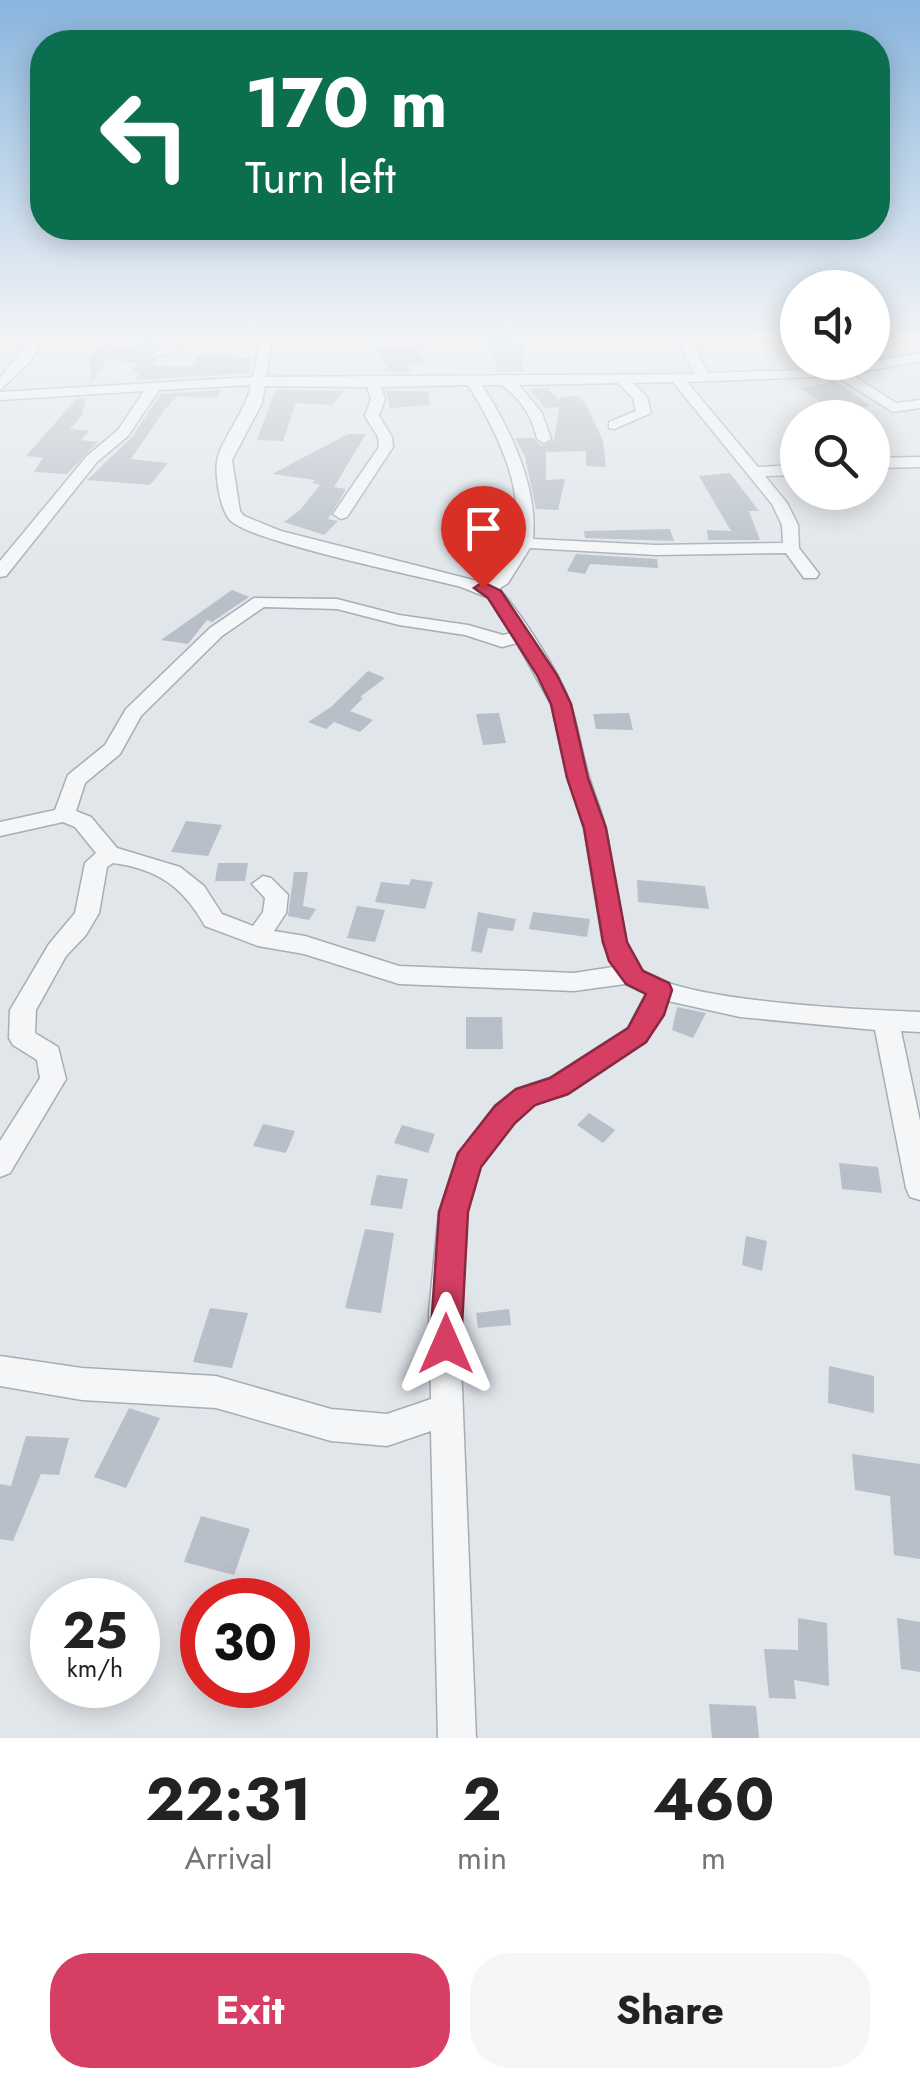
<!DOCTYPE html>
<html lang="en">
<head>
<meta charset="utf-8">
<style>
	:root { --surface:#fff; --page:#f6f6f6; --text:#222; --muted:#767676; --accent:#d63f63 }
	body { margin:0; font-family:Jost,sans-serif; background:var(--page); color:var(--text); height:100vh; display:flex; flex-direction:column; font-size:38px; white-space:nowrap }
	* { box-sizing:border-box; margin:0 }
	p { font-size:32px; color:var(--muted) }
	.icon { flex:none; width:55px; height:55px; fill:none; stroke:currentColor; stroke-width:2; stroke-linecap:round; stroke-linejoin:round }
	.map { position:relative; height:1738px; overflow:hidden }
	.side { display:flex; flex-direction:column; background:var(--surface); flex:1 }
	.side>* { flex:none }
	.guide { position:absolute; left:30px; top:30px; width:860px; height:210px; border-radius:40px; box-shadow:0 5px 25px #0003; background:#0b6e4f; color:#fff; overflow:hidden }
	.tools { position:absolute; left:780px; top:270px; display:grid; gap:20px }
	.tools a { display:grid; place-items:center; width:110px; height:110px; border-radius:50%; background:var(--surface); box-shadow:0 5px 25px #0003; font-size:50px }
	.speed { position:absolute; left:30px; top:1578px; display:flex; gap:20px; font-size:50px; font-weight:700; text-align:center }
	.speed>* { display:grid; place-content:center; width:130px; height:130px; border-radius:50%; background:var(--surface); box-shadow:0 5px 25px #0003; line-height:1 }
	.speed small { font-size:25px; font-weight:400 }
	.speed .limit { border:15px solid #d22; background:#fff; color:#111 }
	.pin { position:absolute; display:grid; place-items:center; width:85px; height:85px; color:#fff; margin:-102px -42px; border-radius:50% 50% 50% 0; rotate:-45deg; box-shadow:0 0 10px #0007 }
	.pin .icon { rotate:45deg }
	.me { position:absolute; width:110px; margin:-55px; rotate:0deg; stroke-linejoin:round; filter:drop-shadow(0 0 8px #0008) }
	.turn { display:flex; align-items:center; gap:35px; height:210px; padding:0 50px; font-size:45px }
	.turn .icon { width:130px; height:130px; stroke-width:2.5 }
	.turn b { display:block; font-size:70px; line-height:85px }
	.eta { display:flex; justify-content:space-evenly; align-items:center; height:170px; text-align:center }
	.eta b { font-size:60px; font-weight:700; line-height:70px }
	.action { display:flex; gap:20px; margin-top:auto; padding:20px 50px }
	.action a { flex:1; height:115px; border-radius:40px; background:var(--accent); color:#fff; font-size:40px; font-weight:700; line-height:115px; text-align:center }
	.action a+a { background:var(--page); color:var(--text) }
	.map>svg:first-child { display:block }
	.building { fill:#b8bfc8 }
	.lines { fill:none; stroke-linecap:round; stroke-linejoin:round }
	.minor-casing { stroke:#a6adb5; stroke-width:3 }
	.minor { fill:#f4f6f8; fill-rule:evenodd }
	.route { fill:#d63f63; stroke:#8b2940; stroke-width:2.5 }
</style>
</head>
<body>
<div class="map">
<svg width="920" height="1738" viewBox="0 0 920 1738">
	<rect width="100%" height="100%" fill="#e1e6eb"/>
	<g class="building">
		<path d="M 140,335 L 166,337 L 152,349 L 153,358 L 158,359 L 152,366 L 192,367 L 198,356 L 226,356 L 251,359 L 250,373 L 136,380 L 140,371 L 133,372 L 136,363 L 107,360 L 91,383 L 90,357 L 103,344 L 132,346 Z"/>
		<path d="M 500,335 L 521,335 L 518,342 L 526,343 L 521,362 L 524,371 L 498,372 L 486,337 Z"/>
		<path d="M 394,347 L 416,347 L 425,362 L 405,364 L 411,372 L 385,372 L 383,368 L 388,368 L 377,349 Z"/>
		<path d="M 826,380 L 835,380 L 870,406 L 842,412 L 833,405 L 827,407 L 800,388 L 829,383 Z"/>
		<path d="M 548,388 L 559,401 L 560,397 L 579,396 L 587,406 L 603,441 L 606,467 L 586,466 L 586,451 L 546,452 L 546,480 L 565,479 L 558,510 L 536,509 L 525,457 L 515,438 L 533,438 L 542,446 L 554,440 L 559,407 L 545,408 L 529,389 Z"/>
		<path d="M 221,390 L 217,398 L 177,396 L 165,409 L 131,459 L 168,463 L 150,485 L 87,480 L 131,438 L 161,394 Z"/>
		<path d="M 275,390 L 344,391 L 332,405 L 296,403 L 283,441 L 257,440 Z"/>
		<path d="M 386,391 L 428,391 L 430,405 L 390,408 Z"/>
		<path d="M 86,398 L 82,415 L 70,429 L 89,431 L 81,440 L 98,442 L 67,474 L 34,472 L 43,458 L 26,456 L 76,399 Z"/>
		<path d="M 348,434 L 366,434 L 334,487 L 346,489 L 328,519 L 338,521 L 324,535 L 284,522 L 300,510 L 320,485 L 312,483 L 315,480 L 272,474 Z"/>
		<path d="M 730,473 L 759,511 L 749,511 L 760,540 L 708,540 L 707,530 L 731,531 L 699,476 Z"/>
		<path d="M 670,529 L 674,541 L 585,538 L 584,531 Z"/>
		<path d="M 576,554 L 657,559 L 658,568 L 590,564 L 585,574 L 567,571 Z"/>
		<path d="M 232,590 L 249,597 L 212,622 L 207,620 L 188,644 L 161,640 Z"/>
		<path d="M 368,671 L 385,678 L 360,697 L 363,698 L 350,711 L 373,720 L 360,732 L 334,722 L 326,729 L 308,722 L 331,707 Z"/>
		<path d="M 499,713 L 506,743 L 483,745 L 476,714 Z"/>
		<path d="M 629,713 L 633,730 L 596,729 L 593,714 Z"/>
		<path d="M 186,821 L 222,825 L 208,856 L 171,852 Z"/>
		<path d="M 218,863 L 248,863 L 245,881 L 215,881 Z"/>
		<path d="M 294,872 L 308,872 L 303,906 L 316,909 L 309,920 L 288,916 Z"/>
		<path d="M 411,879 L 433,882 L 425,909 L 375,902 L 381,882 L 409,885 Z"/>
		<path d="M 637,880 L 705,886 L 709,909 L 638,902 Z"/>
		<path d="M 357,906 L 385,910 L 375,942 L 347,938 Z"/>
		<path d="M 478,912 L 516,919 L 513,931 L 488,928 L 482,953 L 471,951 Z"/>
		<path d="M 533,912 L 590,919 L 587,937 L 529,929 Z"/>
		<path d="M 677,1007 L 706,1013 L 693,1038 L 672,1030 Z"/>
		<path d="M 466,1017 L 502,1017 L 503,1049 L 466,1049 Z"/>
		<path d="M 589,1113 L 615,1130 L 603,1143 L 577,1125 Z"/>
		<path d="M 263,1124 L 295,1131 L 286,1153 L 253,1146 Z"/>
		<path d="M 402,1125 L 435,1134 L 428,1153 L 394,1143 Z"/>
		<path d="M 839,1163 L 878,1167 L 882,1193 L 842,1189 Z"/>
		<path d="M 377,1175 L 408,1179 L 402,1209 L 370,1205 Z"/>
		<path d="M 365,1229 L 394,1233 L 381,1313 L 345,1308 Z"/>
		<path d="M 746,1236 L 767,1241 L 762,1271 L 742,1265 Z"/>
		<path d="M 210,1308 L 248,1313 L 232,1368 L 193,1362 Z"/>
		<path d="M 509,1309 L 511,1325 L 478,1328 L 476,1313 Z"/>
		<path d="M 829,1366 L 874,1376 L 874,1413 L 828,1403 Z"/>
		<path d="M 129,1408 L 160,1418 L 126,1488 L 94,1477 Z"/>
		<path d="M 26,1436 L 69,1438 L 59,1475 L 41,1474 L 13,1541 L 0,1539 L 0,1484 L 11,1486 Z"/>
		<path d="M 852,1454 L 920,1464 L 920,1559 L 894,1555 L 890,1496 L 855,1490 Z"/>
		<path d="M 201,1516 L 250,1529 L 234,1575 L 184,1562 Z"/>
		<path d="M 798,1618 L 827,1623 L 829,1686 L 794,1680 L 796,1699 L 769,1698 L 764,1649 L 798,1650 Z"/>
		<path d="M 897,1618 L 920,1622 L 920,1672 L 901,1669 Z"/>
		<path d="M 709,1704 L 756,1706 L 759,1738 L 712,1738 Z"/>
	</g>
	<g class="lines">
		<defs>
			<g id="minor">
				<path d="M 174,335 L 188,335 L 166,355 L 156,355 L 156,349 Z"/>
				<path d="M 261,335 L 273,335 L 266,377 L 695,374 C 687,360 684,349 674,335 L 687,335 C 698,348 700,360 708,373 L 827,369 L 833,364 L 841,367 L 920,353 L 920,361 L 851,374 L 896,403 L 920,400 L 920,408 L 893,412 L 836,376 L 687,382 L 758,467 L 798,465 L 798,475 L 765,476 L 787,503 L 798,525 L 799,548 L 819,574 L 816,578 L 804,578 L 786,553 L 656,555 L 530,548 L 508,583 L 499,589 C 520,611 562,677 571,706 C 579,730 582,756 590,780 C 595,797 603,814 606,831 C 614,865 617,949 642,970 C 679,1002 866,1010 920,1012 L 920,1032 L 901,1031 L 920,1121 L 920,1200 L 910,1197 L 906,1188 L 875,1030 L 740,1017 L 668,1001 L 646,1042 L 568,1094 L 534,1105 L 515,1122 L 480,1167 L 467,1212 L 459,1312 L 476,1738 L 438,1738 L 431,1431 L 387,1446 L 331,1441 L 216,1408 L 82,1400 L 0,1386 L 0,1356 L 82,1368 L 216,1376 L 331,1409 L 387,1414 L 431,1399 L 429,1312 L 439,1212 L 458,1154 L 495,1106 L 516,1089 L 550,1078 L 628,1028 L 646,994 L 625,984 L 574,991 L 399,984 L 304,954 L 258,946 L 205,926 C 183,887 158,869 113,863 L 107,867 L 99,913 L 86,935 L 66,956 L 36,1010 L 35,1033 L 58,1047 L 66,1079 L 10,1173 L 0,1177 L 0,1141 L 40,1078 L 37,1060 L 13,1045 L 9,1038 L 10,1010 L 49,944 L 75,913 L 85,863 L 96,853 L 75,827 L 63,822 L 0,836 L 0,822 L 55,810 L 68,775 L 105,745 L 126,709 L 210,628 L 254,598 L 337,599 L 399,615 L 468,625 L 503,635 L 511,633 L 489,598 L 461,587 C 419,576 256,543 231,521 C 220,511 215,476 217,462 C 219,442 246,412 251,385 L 159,390 L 128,436 L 97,462 L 6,576 L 0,577 L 0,561 L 87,456 L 118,430 L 144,391 L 0,400 L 0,392 L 253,377 ZM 673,382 L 772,504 L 782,525 L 783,543 L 656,545 L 533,539 C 538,485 510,429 482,385 L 502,385 C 521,400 532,415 537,439 L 544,443 L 551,439 L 542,413 L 519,385 L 618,383 L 633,398 L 636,411 L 609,422 L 609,428 L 614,429 L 651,413 L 647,397 L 633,383 ZM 468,385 C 503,441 545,526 491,581 L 481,582 L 281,531 L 244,516 L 240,511 L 232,460 L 262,403 L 265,386 L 367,387 L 371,399 L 365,416 L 378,437 L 379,447 L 333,514 L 341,519 L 347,517 L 393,447 L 392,437 L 379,416 L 385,399 L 381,387 ZM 264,607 L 337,609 L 399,625 L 465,635 L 502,647 L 517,643 L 551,704 L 568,777 L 584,828 L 603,943 L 613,967 L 574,973 L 399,966 L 305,936 L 274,931 L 286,913 L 288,895 L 271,878 L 263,876 L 252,884 L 265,898 L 263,912 L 253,926 L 222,914 L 204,886 L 180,867 L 117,848 L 91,817 L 76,811 L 85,783 L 120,754 L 141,716 L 222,636 Z"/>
				<path d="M 32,337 L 43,340 L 30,362 L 0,390 L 0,378 Z"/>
				<path d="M 920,457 L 920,467 L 872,468 L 872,458 Z"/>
			</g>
		</defs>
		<use href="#minor" class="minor-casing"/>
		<use href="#minor" class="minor"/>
	</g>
	<linearGradient id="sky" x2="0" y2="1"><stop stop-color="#89b5dd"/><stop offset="0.58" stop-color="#f2f4f6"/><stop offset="1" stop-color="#f2f4f6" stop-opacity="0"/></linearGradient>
	<rect width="920" height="579" fill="url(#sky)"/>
	<path class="route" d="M 483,582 L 501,591 L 557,675 L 571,704 L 588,778 L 606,828 L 627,942 L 643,971 L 669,983 L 672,990 L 664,1015 L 646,1042 L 568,1094 L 535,1105 L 515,1123 L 481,1167 L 468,1212 L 461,1344 L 457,1355 L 446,1360 L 434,1355 L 430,1344 L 439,1212 L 458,1153 L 495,1106 L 516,1089 L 550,1078 L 628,1028 L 646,994 L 626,984 L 609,961 L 603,942 L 584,828 L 567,778 L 551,704 L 537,675 L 488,598 L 474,588 Z"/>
</svg>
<div class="tools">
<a><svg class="icon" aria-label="sound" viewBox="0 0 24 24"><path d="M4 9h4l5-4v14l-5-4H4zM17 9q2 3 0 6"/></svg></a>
<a><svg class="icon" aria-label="search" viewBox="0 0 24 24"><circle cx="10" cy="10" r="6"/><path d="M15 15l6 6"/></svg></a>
</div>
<div class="speed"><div>25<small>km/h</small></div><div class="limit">30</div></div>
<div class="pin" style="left:483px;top:588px;background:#d93025"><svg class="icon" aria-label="arrive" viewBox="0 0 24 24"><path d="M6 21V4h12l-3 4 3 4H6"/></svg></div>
<svg class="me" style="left:446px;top:1344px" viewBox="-20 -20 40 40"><path d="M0-17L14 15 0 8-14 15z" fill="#d63f63" stroke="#fff" stroke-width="4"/></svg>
<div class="guide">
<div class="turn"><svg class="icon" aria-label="left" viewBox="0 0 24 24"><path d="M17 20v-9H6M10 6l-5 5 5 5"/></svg><div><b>170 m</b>Turn left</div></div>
</div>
</div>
<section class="side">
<div class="eta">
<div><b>22:31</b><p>Arrival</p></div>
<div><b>2</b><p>min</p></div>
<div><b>460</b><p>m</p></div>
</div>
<div class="action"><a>Exit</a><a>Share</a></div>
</section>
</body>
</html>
